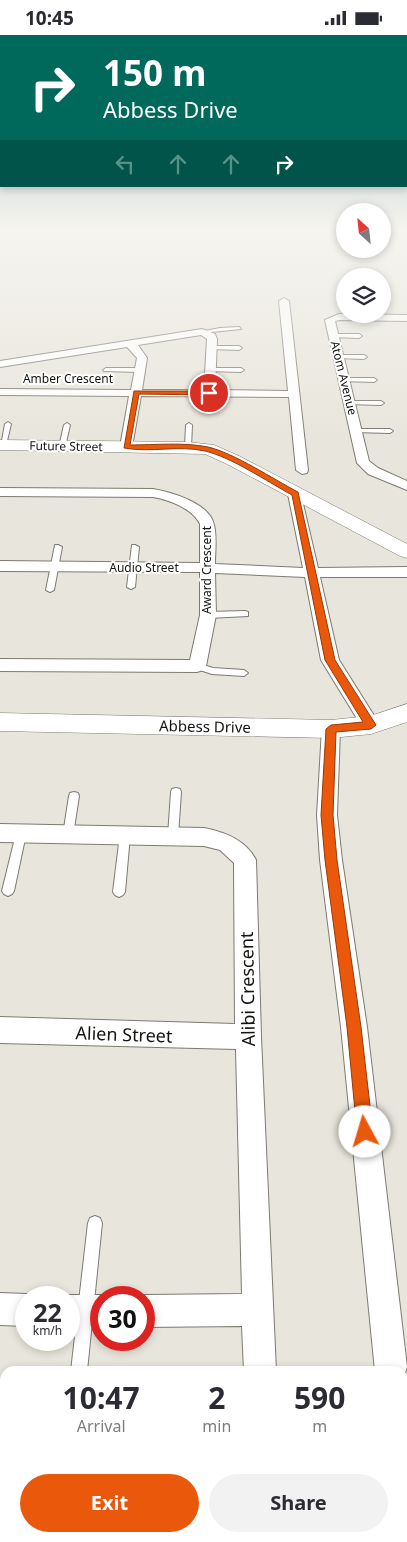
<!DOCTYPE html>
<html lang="en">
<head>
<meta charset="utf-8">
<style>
	:root { --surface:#fff; --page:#f2f2f3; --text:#2b2b33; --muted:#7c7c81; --accent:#ea580c }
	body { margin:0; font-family:"Noto Sans",sans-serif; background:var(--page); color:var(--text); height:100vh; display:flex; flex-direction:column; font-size:19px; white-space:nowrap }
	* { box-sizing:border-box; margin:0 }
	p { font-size:16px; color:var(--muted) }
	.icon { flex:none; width:28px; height:28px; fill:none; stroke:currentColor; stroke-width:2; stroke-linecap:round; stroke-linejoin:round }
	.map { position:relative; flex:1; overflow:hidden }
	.drawer { position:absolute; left:0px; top:1331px; width:408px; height:176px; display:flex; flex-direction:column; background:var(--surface); border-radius:15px 15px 0 0; box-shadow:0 2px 8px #0003 }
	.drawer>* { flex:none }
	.hud { position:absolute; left:0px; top:0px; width:408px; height:152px; box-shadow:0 2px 8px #0003; background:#00695c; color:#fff; overflow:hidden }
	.needle { width:32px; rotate:333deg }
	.tools { position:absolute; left:336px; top:168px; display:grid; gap:10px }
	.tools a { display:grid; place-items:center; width:55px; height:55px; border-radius:50%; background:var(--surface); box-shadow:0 2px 8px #0003; font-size:25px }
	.speed { position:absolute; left:15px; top:1251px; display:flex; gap:10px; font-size:25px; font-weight:700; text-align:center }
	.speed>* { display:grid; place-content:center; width:65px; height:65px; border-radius:50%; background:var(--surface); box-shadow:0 2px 8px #0003; line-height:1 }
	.speed small { font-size:12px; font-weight:400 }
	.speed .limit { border:8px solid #d22; background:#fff; color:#111 }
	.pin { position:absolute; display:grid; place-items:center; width:42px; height:42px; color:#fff; margin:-21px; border:2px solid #fff; border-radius:50%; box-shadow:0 1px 5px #0007 }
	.me { position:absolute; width:55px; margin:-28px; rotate:354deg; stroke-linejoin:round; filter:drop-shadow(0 0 4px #0008) }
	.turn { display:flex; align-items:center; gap:18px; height:105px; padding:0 20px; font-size:22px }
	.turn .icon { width:65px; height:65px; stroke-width:2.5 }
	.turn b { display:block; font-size:35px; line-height:42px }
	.lanes { display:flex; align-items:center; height:48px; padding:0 20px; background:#0003; justify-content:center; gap:25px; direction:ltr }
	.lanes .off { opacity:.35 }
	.eta { display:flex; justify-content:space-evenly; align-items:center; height:85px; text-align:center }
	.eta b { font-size:30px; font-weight:700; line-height:35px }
	.cta { display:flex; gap:10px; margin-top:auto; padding:10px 20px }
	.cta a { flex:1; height:58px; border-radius:30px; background:var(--accent); color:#fff; font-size:20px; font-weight:700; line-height:58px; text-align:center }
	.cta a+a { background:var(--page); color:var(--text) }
	.status { display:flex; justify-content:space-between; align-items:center; height:35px; padding:0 25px; background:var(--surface); direction:ltr }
	.status svg { height:14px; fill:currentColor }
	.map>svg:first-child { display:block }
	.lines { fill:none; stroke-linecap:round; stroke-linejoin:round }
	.lane-casing { stroke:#7c7a71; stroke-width:2 }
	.street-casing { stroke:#7c7a71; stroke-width:2 }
	.secondary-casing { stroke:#7c7a71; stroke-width:1 }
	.lane { fill:#fff; fill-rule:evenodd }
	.street { fill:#fff; fill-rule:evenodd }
	.secondary { fill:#fff; fill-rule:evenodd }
	.route { fill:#ea580c; stroke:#983908 }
	.labels { text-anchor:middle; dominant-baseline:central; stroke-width:4; stroke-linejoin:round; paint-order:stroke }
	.far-street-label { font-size:12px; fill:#13130f; stroke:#fff }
	.street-label { font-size:15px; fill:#13130f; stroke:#fff }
	.near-street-label { font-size:18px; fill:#13130f; stroke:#fff }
</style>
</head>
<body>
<div class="status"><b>10:45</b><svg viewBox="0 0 49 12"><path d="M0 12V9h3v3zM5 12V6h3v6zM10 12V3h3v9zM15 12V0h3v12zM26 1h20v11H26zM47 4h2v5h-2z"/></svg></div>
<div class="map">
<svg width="407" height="1507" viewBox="0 0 407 1507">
	<rect width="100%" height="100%" fill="#e8e6dc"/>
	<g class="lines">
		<defs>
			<g id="lane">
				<path d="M 239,292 L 241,294 L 202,298 L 200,297 L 220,293 Z"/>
				<path d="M 334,299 L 359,299 L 362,301 L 359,303 L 332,302 Z"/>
				<path d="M 211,311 L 239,311 L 242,313 L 239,315 L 209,314 Z"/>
				<path d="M 340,320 L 364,320 L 367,322 L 364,324 L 338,323 L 338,321 Z"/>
				<path d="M 106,333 L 139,333 L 142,335 L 139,337 L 104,336 L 103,335 Z"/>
				<path d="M 210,333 L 241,333 L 244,335 L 241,337 L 208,336 L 207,335 Z"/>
				<path d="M 345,343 L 374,343 L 377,345 L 374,347 L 343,346 L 342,345 Z"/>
				<path d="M 350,366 L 381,366 L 384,368 L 381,370 L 348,369 L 348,367 Z"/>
				<path d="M 8,387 L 11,389 L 6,410 L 1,411 L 5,389 Z"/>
				<path d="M 67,388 L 70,390 L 65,412 L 62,414 L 59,412 L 64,390 Z"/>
				<path d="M 189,388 L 192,390 L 191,412 L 188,414 L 185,412 L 186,390 Z"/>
				<path d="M 356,394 L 390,394 L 393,396 L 390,398 L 354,397 L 353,396 Z"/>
				<path d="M 55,510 L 58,510 L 62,512 L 54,555 L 50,557 L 46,555 Z"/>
				<path d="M 132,510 L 135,510 L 139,512 L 135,552 L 131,554 L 127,552 Z"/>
				<path d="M 245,576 L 248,577 L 248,581 L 208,583 L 204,580 L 208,577 Z"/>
				<path d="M 197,628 L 213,633 L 244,635 L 248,638 L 244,641 L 212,639 L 194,633 L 193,631 L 194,629 Z"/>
				<path d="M 176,753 L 180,754 L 181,757 L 178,801 L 177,804 L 173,805 L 169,804 L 168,801 L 171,757 L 172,754 Z"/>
				<path d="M 74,757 L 78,758 L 79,761 L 73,800 L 72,803 L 68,804 L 64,803 L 63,800 L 69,761 L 70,758 Z"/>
				<path d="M 21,795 L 25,796 L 26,799 L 14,856 L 12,859 L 8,861 L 4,859 L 2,856 L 16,799 L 17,796 Z"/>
				<path d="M 125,796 L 129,797 L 130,800 L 125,857 L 123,860 L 119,862 L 115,860 L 113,857 L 120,800 L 121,797 Z"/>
				<path d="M 95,1181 L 100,1183 L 102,1188 L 87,1336 L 71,1336 L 88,1188 L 90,1183 Z"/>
			</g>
			<g id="street">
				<path d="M 193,191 L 231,191 L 227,193 L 197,193 Z"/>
				<path d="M 284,263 L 289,266 L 308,435 L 307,438 L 302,439 L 296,435 L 289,362 L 141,361 L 132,412 L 126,416 L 120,412 L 129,361 L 0,360 L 0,354 L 131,355 L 137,323 L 127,312 L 0,332 L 0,326 L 202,294 L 215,299 L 217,304 L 215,355 L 288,356 L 279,266 ZM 201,300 L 207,304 L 204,355 L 142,355 L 147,323 L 138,310 Z"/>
				<path d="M 339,279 L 407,280 L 407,286 L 340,285 L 335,286 L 369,426 L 378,433 L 407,446 L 407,455 L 368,439 L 357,428 L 325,285 Z"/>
				<path d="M 0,453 L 153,454 C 171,457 210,468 214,490 C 217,502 215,517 215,529 L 303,533 L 288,459 L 290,456 L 300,456 L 318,533 L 407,532 L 407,542 L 320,542 L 339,625 L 380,690 L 378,695 L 371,697 L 364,695 L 321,625 L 305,542 L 215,538 L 216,580 L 206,631 L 203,635 L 197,637 L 0,636 L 0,624 L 190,625 L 200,580 L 200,537 L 0,536 L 0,526 L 200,528 L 200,489 C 192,473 169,465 153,462 L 0,461 Z"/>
				<path d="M 331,687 L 338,689 L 340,694 L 337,780 L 342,825 L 367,992 L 407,1332 L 402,1348 L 402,1336 L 375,1336 L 341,992 L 320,825 L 317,780 L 322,694 L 324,689 Z"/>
				<path d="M 0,789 L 204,793 C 225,797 246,805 256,825 L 261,1002 L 276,1336 L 244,1336 L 242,1291 L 144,1292 L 144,1262 L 139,1262 L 144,1260 L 242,1259 L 236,1014 L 0,1008 L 0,982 L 235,989 L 234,828 L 220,815 L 204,811 L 0,807 Z"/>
				<path d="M 0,1258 L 26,1259 L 34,1262 L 26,1262 L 26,1291 L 0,1290 Z"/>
				<path d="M 69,1260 L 101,1260 L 106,1262 L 101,1262 L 101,1292 L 69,1292 L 69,1262 L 64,1262 Z"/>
				<path d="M 402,1419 L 407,1421 L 407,1493 L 402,1491 Z"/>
				<rect x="246" y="1502" width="36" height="5"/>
			</g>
			<g id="secondary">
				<path d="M 0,405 L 188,407 L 214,410 L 239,421 L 407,509 L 407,523 L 400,521 L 227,429 L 205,419 L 0,415 Z"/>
				<path d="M 407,669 L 407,687 L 371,699 L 331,703 L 0,696 L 0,678 L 331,685 L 370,681 Z"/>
			</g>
		</defs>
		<use href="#lane" class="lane-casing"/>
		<use href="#street" class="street-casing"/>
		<use href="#secondary" class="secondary-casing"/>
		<use href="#lane" class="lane"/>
		<use href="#street" class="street"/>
		<use href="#secondary" class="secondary"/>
	</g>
	<linearGradient id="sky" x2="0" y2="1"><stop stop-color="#95b1b5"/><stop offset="0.48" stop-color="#f5f4ef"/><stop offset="1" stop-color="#f5f4ef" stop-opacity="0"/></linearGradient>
	<rect width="407" height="402" fill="url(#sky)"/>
	<path class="route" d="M 134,356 L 209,356 L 212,358 L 209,360 L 139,359 L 130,410 C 156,410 183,407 208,412 C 234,418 273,444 298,457 L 335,625 L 376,690 L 371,694 L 336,697 L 333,780 L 337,825 L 361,992 L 373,1097 L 370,1102 L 365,1104 L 359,1102 L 357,1097 L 347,992 L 325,825 L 321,780 L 326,694 L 331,690 L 363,687 L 325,625 L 292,460 C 268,447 231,422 205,416 C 178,410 151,418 124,413 Z"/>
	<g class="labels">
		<g class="far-street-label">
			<text x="68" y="343">Amber Crescent</text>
			<text transform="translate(344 343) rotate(76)">Atom Avenue</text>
			<text transform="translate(66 411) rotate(1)">Future Street</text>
			<text x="144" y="532">Audio Street</text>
			<text transform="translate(206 535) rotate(-90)">Award Crescent</text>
		</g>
		<g class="street-label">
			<text transform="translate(205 691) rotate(1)">Abbess Drive</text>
		</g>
		<g class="near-street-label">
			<text transform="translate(247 954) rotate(-91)">Alibi Crescent</text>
			<text transform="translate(124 999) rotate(2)">Alien Street</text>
		</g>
	</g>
</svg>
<div class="tools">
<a><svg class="needle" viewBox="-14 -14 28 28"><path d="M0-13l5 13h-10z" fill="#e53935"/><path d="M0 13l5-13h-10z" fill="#7c7c81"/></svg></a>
<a><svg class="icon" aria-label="layers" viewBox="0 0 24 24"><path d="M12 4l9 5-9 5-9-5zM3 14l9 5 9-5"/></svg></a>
</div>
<div class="speed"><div>22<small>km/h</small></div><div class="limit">30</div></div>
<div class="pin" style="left:209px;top:358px;background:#d93025"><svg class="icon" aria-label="arrive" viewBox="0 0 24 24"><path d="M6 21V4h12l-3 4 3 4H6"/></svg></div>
<svg class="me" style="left:365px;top:1097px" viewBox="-20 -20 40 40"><circle r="19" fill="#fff"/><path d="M0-13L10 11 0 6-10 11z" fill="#ea580c"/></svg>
<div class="hud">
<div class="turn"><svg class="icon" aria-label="right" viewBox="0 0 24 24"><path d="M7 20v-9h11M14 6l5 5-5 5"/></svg><div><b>150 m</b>Abbess Drive</div></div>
<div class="lanes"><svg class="icon off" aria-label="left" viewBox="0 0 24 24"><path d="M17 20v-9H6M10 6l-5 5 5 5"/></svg><svg class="icon off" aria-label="ahead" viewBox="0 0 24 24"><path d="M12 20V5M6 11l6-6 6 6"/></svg><svg class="icon off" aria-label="ahead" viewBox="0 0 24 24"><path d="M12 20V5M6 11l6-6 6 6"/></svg><svg class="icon" aria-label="right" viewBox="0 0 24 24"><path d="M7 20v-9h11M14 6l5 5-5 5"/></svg></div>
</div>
<section class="drawer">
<div class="eta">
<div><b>10:47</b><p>Arrival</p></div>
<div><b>2</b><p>min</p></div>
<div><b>590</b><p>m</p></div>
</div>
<div class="cta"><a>Exit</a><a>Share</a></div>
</section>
</div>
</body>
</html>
